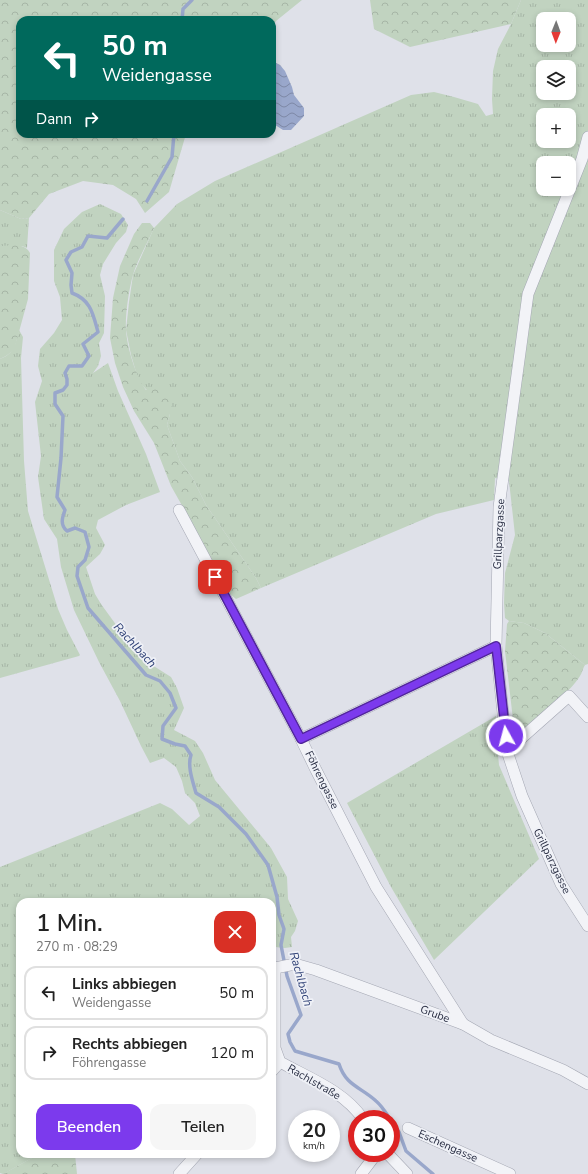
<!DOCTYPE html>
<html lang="de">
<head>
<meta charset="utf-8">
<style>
	:root { --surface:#fff; --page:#f6f6f6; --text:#222; --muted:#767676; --line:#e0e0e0; --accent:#7c3aed }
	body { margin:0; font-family:"Nunito Sans",sans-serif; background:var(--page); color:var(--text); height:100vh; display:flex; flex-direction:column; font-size:15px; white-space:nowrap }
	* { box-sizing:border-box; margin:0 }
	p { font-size:13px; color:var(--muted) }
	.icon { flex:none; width:22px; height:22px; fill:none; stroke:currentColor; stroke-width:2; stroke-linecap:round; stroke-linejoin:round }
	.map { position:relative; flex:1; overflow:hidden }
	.side { position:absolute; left:16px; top:898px; width:260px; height:260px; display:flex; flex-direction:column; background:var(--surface); border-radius:12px; box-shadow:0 2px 6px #0003 }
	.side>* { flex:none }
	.top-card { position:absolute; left:16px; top:16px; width:260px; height:122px; border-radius:12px; box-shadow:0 2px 6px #0003; background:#00695c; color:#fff; overflow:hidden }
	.needle { width:26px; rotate:181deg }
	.controls { position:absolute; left:536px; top:12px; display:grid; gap:8px }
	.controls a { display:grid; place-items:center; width:40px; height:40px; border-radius:8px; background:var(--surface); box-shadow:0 2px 6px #0003; font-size:20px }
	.speed { position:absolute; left:288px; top:1110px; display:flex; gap:8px; font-size:20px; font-weight:700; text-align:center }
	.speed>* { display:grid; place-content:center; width:52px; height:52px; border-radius:50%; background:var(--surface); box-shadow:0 2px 6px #0003; line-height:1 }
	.speed small { font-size:10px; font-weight:400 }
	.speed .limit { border:6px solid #d22; background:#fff; color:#111 }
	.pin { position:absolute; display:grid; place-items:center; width:34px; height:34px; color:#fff; margin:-17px; border-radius:8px; box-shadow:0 2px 6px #0006 }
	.me { position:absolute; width:44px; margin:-22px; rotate:353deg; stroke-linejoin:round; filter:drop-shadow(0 0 3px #0008) }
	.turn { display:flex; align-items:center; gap:14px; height:84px; padding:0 20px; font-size:18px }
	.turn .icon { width:52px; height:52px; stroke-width:2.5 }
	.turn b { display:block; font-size:28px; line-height:34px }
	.then { display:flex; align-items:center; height:38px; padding:0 20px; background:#0003; gap:8px; font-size:15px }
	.round { display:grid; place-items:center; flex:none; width:42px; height:42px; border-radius:12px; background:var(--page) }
	.summary { display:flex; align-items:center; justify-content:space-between; height:68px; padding:0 20px }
	h1 { font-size:24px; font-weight:600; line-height:30px }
	.action { display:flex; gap:8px; margin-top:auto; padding:8px 20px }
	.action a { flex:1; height:46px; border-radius:12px; background:var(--accent); color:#fff; font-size:16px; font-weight:600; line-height:46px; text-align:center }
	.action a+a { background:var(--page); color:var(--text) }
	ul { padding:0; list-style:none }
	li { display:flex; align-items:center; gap:12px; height:54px; margin:0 8px 6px; padding:0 12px; border:2px solid var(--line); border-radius:12px }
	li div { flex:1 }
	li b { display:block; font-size:15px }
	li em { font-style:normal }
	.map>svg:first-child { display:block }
	.grass { fill:url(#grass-tufts); fill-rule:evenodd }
	.forest { fill:url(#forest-crowns) }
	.water { fill:url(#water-waves) }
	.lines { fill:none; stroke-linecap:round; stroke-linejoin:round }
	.stream { stroke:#99a7cb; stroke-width:3.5 }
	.minor-casing { stroke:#a4a7b3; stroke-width:12 }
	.minor { stroke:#f2f3f7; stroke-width:11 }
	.route-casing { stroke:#51269a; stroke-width:10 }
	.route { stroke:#7c3aed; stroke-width:7 }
	.labels { text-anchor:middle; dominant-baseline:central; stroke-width:3.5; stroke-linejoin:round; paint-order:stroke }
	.street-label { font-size:11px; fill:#272c41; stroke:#eff1f7 }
	.water-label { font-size:12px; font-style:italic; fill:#304277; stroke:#eff1f7 }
</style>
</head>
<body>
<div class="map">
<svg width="588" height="1174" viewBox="0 0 588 1174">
	<defs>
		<pattern id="grass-tufts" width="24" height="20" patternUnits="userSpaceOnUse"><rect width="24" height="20" fill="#c1d3c0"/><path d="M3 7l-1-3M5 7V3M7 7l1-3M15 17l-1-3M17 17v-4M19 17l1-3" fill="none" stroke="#a6b5a6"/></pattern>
		<pattern id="forest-crowns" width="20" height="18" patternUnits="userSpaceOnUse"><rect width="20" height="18" fill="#c1d3c0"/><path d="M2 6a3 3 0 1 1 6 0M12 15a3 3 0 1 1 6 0" fill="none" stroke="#a6b5a6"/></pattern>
		<pattern id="water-waves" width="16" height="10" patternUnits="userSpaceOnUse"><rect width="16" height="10" fill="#99a7cb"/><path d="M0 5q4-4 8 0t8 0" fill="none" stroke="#7d88a6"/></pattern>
	</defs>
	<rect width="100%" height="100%" fill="#dfe1e9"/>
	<g class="grass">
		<path d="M 521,0 L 588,0 L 588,664 L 585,665 L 545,633 L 524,623 L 509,621 L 505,618 L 504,603 L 505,573 L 515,535 L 509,481 L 495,478 L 494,500 L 436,514 L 261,588 L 256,578 L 206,505 L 192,477 L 180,461 L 167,425 L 170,414 L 139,382 L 131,355 L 126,330 L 129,302 L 133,275 L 154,228 L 177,204 L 215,181 L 411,95 L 434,92 L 454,97 L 478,104 L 486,116 L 493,114 L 492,99 L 493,71 L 498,49 L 511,24 ZM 543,19 L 569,19 L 569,45 L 543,45 ZM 543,67 L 569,67 L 569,93 L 543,93 ZM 543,115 L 569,115 L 569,141 L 543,141 ZM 543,163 L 569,163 L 569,189 L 543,189 Z"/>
		<path d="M 100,204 L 121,214 L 128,225 L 126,232 L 116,243 L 103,264 L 100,275 L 105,296 L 104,333 L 99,343 L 101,356 L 98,366 L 93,373 L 108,363 L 118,391 L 146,454 L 160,492 L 126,505 L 98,520 L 96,528 L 105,545 L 100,554 L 86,567 L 95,594 L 101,604 L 130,644 L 149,663 L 171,677 L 177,688 L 184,708 L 174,730 L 195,741 L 203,753 L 215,780 L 271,848 L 287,877 L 288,899 L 298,921 L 295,931 L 291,937 L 292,947 L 285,948 L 275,947 L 272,943 L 272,902 L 20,902 L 20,1154 L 39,1154 L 7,1172 L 3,1174 L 0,1173 L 0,867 L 160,803 L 172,809 L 189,825 L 200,816 L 195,803 L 185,793 L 182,781 L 176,767 L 164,758 L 150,763 L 141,746 L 120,701 L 99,662 L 74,610 L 61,567 L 57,539 L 44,519 L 38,477 L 41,456 L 35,402 L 42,381 L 38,366 L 40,349 L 54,333 L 62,320 L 60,297 L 54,281 L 54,250 L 64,229 L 82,212 Z"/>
		<path d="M 0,210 L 21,219 L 29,218 L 27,248 L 22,246 L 0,246 Z"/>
		<path d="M 19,330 L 23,337 L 21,358 L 24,461 L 28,511 L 58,609 L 67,630 L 80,655 L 79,656 L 0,678 L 0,359 C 15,353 15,345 19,330 Z"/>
		<path d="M 496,716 L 496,733 L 499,765 L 539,859 L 434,960 L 391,887 L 347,803 Z"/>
	</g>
	<g class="forest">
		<path d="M 0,0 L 302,0 L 276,21 L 272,28 L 272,20 L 20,20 L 20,134 L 186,134 L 169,192 L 145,213 L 136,199 L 113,185 L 83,181 L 49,194 L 29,218 L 21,219 L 0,210 Z"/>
		<path d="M 370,0 L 521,0 L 511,24 L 410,47 L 374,29 Z"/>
		<path d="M 142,223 L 150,223 L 154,228 C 148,242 137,261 133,275 C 129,289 125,315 126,330 C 127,347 136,377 146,390 L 166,388 L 172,399 L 170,414 L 167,425 L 180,461 L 192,477 L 206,505 L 256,578 L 261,588 L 236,599 L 230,594 L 193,525 L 171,486 L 154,443 L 134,411 L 123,387 L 115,363 L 110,338 L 113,298 L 120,266 L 134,234 Z"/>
		<path d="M 0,246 C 11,246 24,242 30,253 L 28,299 L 14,350 L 6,356 L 0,359 Z"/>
		<path d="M 509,621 L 524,623 L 545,633 L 585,665 C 583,668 582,673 580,676 C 570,693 535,720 518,732 L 514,728 L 505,651 L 507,624 Z"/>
		<path d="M 39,1154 L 75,1154 L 77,1174 L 3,1174 Z"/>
	</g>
	<path class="water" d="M 272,61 L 280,65 L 285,71 L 292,87 L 294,95 L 304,108 L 304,116 L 291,130 L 283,130 L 272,123 Z"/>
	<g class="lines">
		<g class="stream">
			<path d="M 182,20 L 183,9 L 192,0"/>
			<path d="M 147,201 L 172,157 L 174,134"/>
			<path d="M 123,219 L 107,238 L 88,236 L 82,247 L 71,252 L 66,260 L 72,273 L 71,285 L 72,293 C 91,300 93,314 98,332 L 83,344 L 89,356 L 82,366 L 69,366 L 65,373 L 67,379 L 67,385 L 63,390 L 55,393 L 55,404 L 63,416 L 61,458 L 57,497 L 65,510 C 62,518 60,525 67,531 L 75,528 L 85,532 L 89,547 L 85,560 L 78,567 L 77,576 L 88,608 L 146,675 L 160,681 L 170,693 L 176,708 L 163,726 L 162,739 L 175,744 L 185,746 L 191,755 C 187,766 193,782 196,793 L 219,807 L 246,834 L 268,865 L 277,897 L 279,915 L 284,929 L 281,945 L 287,976 L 301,1015 L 288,1034 L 290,1042 L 295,1051 L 339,1064 C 346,1086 361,1087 376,1101 C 382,1106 386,1113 390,1119"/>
			<path d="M 391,1121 L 399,1132 L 406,1151 L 433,1174"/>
		</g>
		<defs>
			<g id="minor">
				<path d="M 588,137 L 582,159 L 528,294 L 499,507 L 496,646 L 507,751 L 522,796 L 561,884 L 588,926"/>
				<path d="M 179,510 L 301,739 L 316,770 L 376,887 L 463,1024"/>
				<path d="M 301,739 L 496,646"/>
				<path d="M 507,751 L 569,696 L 588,717"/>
				<path d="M 272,1071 L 280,1062"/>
				<path d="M 363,1119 C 344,1091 309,1078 280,1062 L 275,1048 L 275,968 L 295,964 L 316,970 L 463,1024 L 491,1040 L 563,1070 L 588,1084"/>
				<path d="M 408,1128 L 510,1174"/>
				<path d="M 387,1153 L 407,1174"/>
				<path d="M 179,1174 L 197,1154"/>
				<path d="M 361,1174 L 377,1153"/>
			</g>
		</defs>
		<use href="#minor" class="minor-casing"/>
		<use href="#minor" class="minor"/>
	</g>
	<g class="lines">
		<defs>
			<path id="route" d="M 215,577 L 301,739 L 496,646 L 506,736"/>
		</defs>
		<use href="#route" class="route-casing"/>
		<use href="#route" class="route"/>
	</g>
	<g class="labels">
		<g class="street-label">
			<text transform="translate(499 534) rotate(-87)">Grillparzgasse</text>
			<text transform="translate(322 780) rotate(64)">Föhrengasse</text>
			<text transform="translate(552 861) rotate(64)">Grillparzgasse</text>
			<text transform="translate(435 1014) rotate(20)">Grube</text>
			<text transform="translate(314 1082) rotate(30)">Rachlstraße</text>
			<text transform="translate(448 1146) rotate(24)">Eschengasse</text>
		</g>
		<g class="water-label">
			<text transform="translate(135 645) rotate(47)">Rachlbach</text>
			<text transform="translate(301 979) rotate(74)">Rachlbach</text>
		</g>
	</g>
</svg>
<div class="controls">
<a><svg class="needle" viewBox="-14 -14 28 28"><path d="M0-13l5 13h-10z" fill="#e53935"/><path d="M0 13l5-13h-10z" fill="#767676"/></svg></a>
<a><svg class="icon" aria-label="layers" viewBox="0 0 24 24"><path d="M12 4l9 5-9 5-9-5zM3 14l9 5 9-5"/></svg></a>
<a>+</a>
<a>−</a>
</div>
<div class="speed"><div>20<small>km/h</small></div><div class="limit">30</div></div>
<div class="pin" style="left:215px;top:577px;background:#d93025"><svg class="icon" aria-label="arrive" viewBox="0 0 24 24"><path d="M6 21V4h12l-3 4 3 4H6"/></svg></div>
<svg class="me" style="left:506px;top:736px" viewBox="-20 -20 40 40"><circle r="17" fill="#7c3aed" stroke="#fff" stroke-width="3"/><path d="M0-11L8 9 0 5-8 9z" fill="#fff"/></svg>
<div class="top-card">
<div class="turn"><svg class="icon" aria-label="left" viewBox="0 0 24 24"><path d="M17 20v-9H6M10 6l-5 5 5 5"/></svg><div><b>50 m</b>Weidengasse</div></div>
<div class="then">Dann<svg class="icon" aria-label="right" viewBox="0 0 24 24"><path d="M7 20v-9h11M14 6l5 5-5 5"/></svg></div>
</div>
<section class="side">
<div class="summary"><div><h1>1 Min.</h1><p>270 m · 08:29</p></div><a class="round" style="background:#d93025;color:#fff"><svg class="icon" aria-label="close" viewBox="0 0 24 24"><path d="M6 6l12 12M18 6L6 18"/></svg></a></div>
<ul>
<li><svg class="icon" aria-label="left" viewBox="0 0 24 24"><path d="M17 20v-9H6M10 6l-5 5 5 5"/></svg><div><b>Links abbiegen</b><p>Weidengasse</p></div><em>50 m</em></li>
<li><svg class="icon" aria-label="right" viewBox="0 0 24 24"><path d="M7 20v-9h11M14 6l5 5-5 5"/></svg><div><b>Rechts abbiegen</b><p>Föhrengasse</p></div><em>120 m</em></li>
</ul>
<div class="action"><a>Beenden</a><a>Teilen</a></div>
</section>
</div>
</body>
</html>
